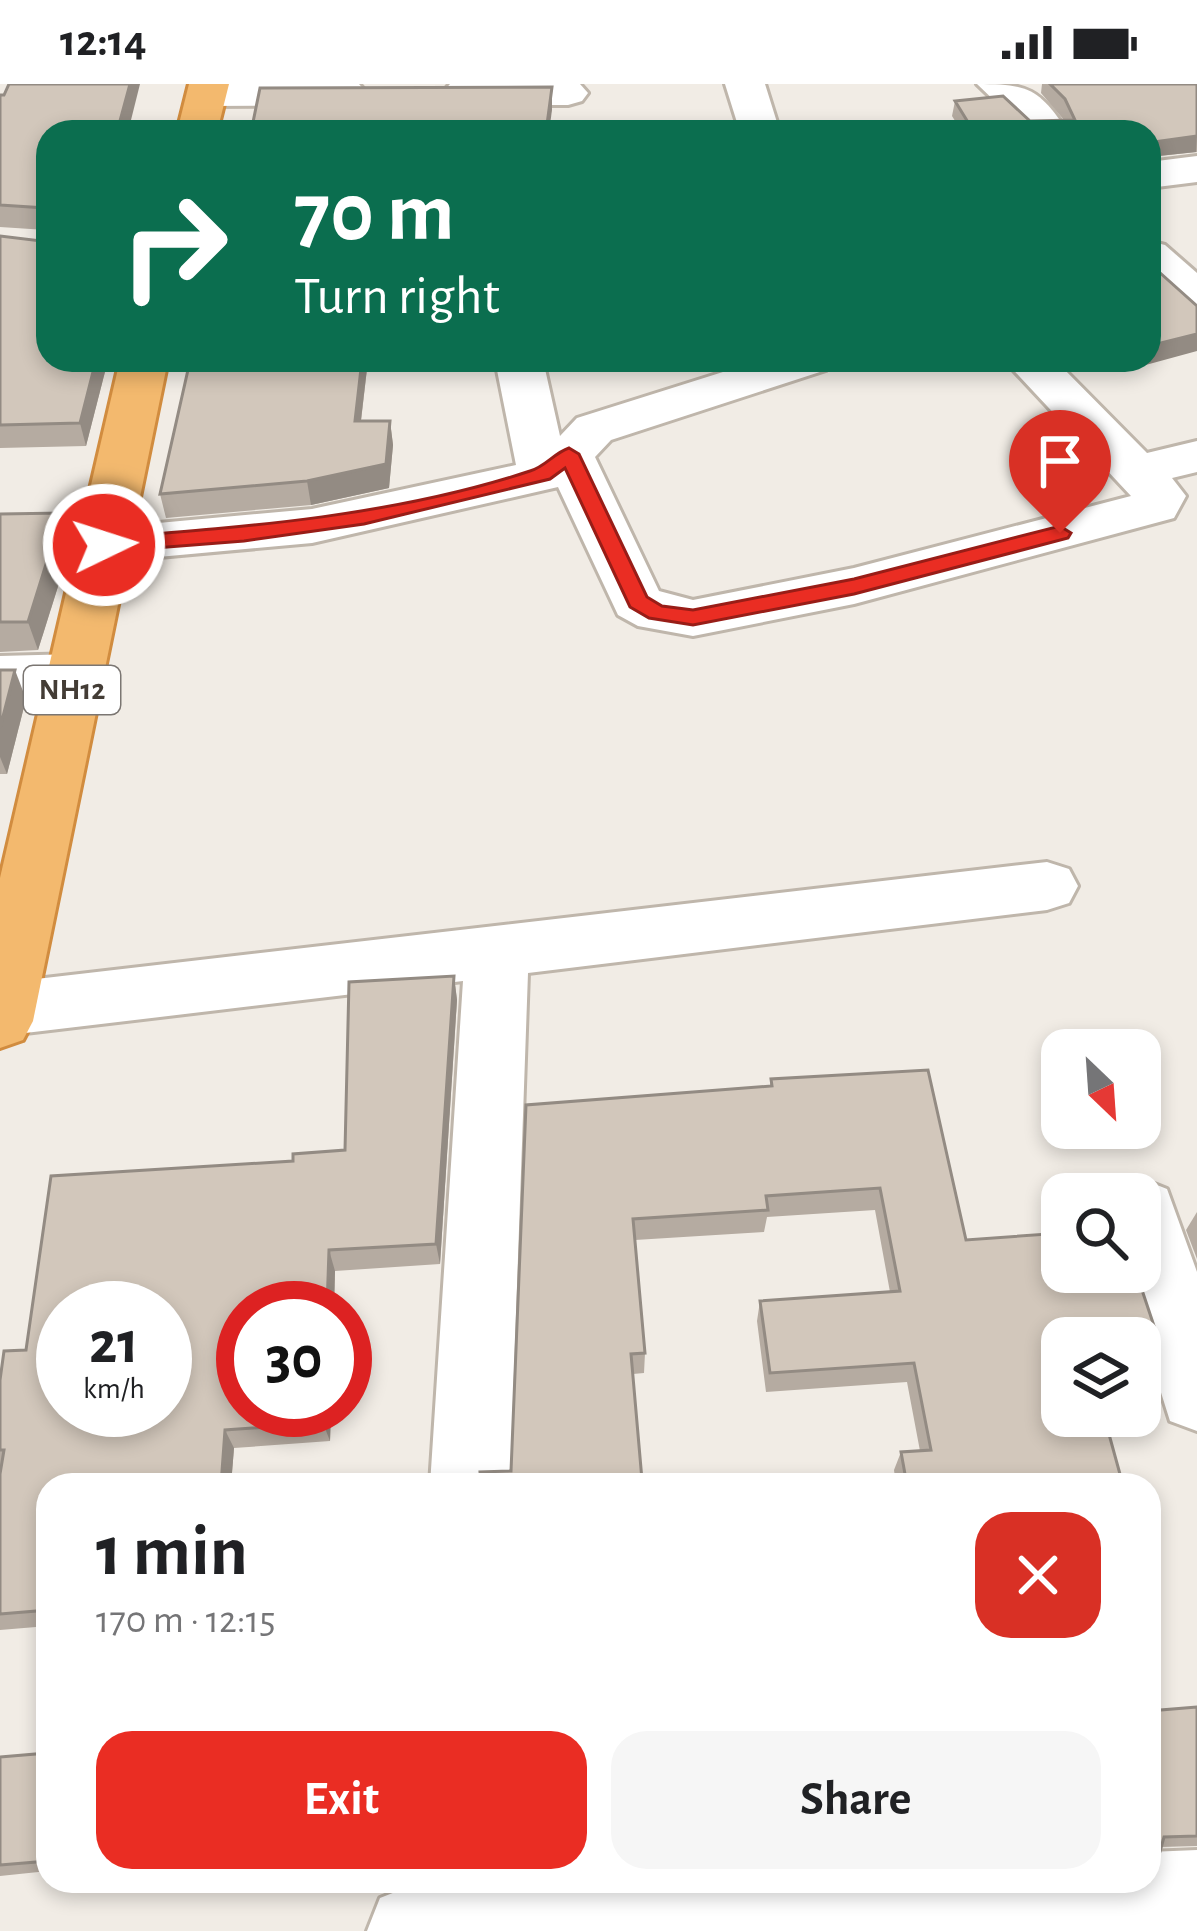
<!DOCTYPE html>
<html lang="en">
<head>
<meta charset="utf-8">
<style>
	:root { --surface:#fff; --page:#f6f6f6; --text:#202124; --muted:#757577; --accent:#ea2d23 }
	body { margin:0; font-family:"Alegreya Sans",sans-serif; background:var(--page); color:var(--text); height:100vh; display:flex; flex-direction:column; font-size:45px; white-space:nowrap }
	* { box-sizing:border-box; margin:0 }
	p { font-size:39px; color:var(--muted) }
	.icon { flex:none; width:66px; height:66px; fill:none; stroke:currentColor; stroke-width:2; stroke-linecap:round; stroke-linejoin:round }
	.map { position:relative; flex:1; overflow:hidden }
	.panel { position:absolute; left:36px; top:1389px; width:1125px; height:420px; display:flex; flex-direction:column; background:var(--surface); border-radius:36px; box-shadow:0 6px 18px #0003 }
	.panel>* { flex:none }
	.guide { position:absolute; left:36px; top:36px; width:1125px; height:252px; border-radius:36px; box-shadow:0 6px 18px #0003; background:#0b6e4f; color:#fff; overflow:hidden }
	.needle { width:78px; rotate:155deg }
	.tools { position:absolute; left:1041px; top:945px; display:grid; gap:24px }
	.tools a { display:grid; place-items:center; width:120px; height:120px; border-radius:24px; background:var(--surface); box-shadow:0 6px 18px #0003; font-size:60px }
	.speed { position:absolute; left:36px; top:1197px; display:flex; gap:24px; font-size:60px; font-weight:700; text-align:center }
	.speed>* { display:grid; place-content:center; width:156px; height:156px; border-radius:50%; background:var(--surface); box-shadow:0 6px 18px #0003; line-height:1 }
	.speed small { font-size:30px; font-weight:400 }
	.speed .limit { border:18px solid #d22; background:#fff; color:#111 }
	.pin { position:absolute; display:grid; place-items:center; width:102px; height:102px; color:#fff; margin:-123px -51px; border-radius:50% 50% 50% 0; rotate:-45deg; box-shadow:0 0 12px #0007 }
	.pin .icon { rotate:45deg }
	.me { position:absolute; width:132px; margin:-66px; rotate:86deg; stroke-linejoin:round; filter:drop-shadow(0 0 9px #0008) }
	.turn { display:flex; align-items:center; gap:42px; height:252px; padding:0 60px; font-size:54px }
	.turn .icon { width:156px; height:156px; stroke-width:2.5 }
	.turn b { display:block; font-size:84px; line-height:102px }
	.round { display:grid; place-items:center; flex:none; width:126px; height:126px; border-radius:36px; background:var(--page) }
	.headline { display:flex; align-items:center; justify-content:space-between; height:204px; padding:0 60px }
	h1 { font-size:72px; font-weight:700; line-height:90px }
	.action { display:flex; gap:24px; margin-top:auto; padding:24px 60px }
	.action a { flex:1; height:138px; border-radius:36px; background:var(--accent); color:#fff; font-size:48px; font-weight:700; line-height:138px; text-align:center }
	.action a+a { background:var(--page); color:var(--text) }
	.status { display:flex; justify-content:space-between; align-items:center; height:84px; padding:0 60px; background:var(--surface); direction:ltr }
	.status svg { height:33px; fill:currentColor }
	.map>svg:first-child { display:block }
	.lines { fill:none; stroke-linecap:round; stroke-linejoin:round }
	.minor-casing { stroke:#bfb6ab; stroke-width:6 }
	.highway-casing { stroke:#d18c3f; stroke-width:6 }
	.minor { fill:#fff; fill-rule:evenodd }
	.highway { fill:#f3b96e; fill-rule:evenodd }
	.wall { fill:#b5aba1 }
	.shaded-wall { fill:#938b83 }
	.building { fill:#d2c7bb; stroke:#938b83; stroke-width:3; fill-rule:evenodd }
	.route { fill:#ea2d23; stroke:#981d17; stroke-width:3 }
	.labels { text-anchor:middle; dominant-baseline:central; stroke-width:12; stroke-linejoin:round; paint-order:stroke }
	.shield { fill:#fff; stroke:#7b7672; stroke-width:3 }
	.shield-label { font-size:30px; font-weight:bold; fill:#433c35 }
</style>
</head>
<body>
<div class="status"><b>12:14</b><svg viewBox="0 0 49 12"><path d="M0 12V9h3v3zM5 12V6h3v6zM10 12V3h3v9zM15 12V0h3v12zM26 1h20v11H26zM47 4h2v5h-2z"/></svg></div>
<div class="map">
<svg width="1197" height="1847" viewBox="0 0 1197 1847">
	<rect width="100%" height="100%" fill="#f1ece5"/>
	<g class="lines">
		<defs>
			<g id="minor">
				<path d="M 359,0 L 367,9 L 361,17 L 347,21 L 207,22 L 193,18 L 187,10 L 199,0 Z"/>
				<path d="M 580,0 L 588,9 L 582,17 L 568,21 L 462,21 L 448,17 L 442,9 L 450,0 Z"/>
				<path d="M 725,0 L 765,0 L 780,48 L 740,48 Z"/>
				<path d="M 977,0 C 1029,0 1039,5 1068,48 L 1027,48 Z"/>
				<path d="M 1197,72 L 1197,98 L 1149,104 L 1149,78 Z"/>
				<path d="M 1149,157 L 1165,161 L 1197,189 L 1197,227 L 1181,223 L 1149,194 Z"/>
				<path d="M 495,276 L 543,276 L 560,352 L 577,334 L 761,276 L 833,276 L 826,286 L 611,356 L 595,373 L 659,507 L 693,516 L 854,484 L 1131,412 L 1004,276 L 1055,276 L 1147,369 L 1197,357 L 1197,388 L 1172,394 L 1186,412 L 1174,434 L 854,520 L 693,552 L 638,542 L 618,531 L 558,403 L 312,459 L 104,478 L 85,473 L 78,461 L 85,449 L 104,444 L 312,425 L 516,381 Z"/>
				<path d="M 76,570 L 96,575 L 104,589 L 96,603 L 76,608 L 0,612 L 0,572 Z"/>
				<path d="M 1047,778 L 1069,785 L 1078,802 L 1069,819 L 1047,826 L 528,889 L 510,1401 L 430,1401 L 463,897 L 0,952 L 2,899 Z"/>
				<path d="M 1142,1095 L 1167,1105 L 1197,1188 L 1197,1347 L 1170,1337 L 1123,1188 L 1140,1188 L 1140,1110 L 1114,1110 Z"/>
				<path d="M 1197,1766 L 1197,1847 L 367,1847 L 380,1814 L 413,1801 L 1149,1797 L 1149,1768 Z"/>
			</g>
			<g id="highway">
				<path d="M 189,0 L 229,0 L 217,48 L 177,48 Z"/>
				<path d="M 120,276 L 168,276 L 33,937 L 23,956 L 0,964 L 0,794 Z"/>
			</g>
		</defs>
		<use href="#minor" class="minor-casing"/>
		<use href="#highway" class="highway-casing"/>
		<use href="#minor" class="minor"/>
		<use href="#highway" class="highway"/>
	</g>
	<g class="wall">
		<path d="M 1042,0 L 1197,0 L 1197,68 L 1149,73 L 1149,48 L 962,48 L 952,32 L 955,17 L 1030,37 L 1064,36 L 1041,9 Z"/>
		<path d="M 0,11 L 48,48 L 108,276 L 86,362 L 0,364 L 0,152 L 41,157 L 46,153 L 46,146 L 0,143 Z"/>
		<path d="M 368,276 L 361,337 L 390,337 L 393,361 L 389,404 L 311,421 L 166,434 L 160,410 Z"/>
		<path d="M 62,429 L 72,458 L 38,566 L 0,568 L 0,430 Z"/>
		<path d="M 0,586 L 26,615 L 7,690 L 0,690 Z"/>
		<path d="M 454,892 L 457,916 L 440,1180 L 335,1187 L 330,1357 L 234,1364 L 231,1401 L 48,1401 L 48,1542 L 0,1546 L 0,1296 L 26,1266 L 293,1077 L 345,1066 Z"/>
		<path d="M 771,995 L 966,1156 L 1156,1248 L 1143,1268 L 1140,1268 L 1140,1254 L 1062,1254 L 1123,1401 L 896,1401 L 894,1386 L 901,1368 L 920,1367 L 907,1298 L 766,1308 L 757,1237 L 760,1217 L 890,1208 L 875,1126 L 767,1133 L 764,1148 L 635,1156 L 645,1269 L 644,1289 L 633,1290 L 641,1401 L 481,1401 L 511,1387 L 526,1021 L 770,1002 Z"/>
		<path d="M 1197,1128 L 1197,1175 L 1186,1146 Z"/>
		<path d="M 1197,1623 L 1197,1762 L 1161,1763 Z"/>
		<path d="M 48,1669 L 48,1787 L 0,1792 L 0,1673 Z"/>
		<path d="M 267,1797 L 318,1797 L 271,1801 Z"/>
	</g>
	<g class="shaded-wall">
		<path d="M 130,0 L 140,0 L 128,48 L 117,48 Z"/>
		<path d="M 552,3 L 552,26 L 549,48 L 546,48 Z"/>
		<path d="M 1197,52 L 1196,68 L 1149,73 L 1153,58 Z"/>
		<path d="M 1197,250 L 1197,267 L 1142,282 L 1144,276 L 1149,276 L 1149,262 Z"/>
		<path d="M 96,276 L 108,276 L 86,362 L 80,339 Z"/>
		<path d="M 362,276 L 368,276 L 358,361 L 355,337 Z"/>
		<path d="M 390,337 L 393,361 L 389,404 L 311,421 L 307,397 Z"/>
		<path d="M 62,429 L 72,458 L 38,566 L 28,538 Z"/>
		<path d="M 15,586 L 26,615 L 7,690 L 0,673 L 0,644 Z"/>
		<path d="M 454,892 L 457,916 L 440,1180 L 436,1160 Z"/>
		<path d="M 329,1166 L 335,1187 L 334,1224 L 327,1224 Z"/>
		<path d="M 324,1326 L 331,1326 L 330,1357 L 323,1339 Z"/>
		<path d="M 225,1346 L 234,1364 L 231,1401 L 221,1401 Z"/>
	</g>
	<g class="building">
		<path d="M 9,0 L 130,0 L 117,48 L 48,48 L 48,276 L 96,276 L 80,339 L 0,341 L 0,152 L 41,157 L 46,153 L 45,124 L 0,121 L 0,11 L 4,11 Z"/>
		<path d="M 1050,0 L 1197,0 L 1197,52 L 1153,58 L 1149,71 L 1149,48 L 974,48 L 955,17 L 1003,12 L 1030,37 L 1075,36 L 1065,15 Z"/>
		<path d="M 552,3 L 546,48 L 251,48 L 260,4 Z"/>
		<path d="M 1149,179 L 1197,222 L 1197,250 L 1149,262 Z"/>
		<path d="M 204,276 L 362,276 L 355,337 L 390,337 L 386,380 L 307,397 L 160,410 L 190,277 Z"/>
		<path d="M 62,429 L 28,538 L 0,538 L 0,430 Z"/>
		<path d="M 0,586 L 15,586 L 0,644 Z"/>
		<path d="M 454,892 L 436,1160 L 329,1166 L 327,1224 L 243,1224 L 243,1326 L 324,1326 L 323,1339 L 225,1346 L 221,1401 L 48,1401 L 48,1526 L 0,1530 L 0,1390 L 4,1366 L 0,1366 L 0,1296 L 4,1267 L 26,1266 L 51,1092 L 293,1077 L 293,1070 L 345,1066 L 349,898 ZM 63,1224 L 165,1224 L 165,1326 L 63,1326 Z"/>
		<path d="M 928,986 L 966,1156 L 1062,1149 L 1062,1188 L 1136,1188 L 1156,1248 L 1062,1254 L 1062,1332 L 1104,1332 L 1123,1401 L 907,1401 L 901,1368 L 931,1366 L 914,1279 L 770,1289 L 760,1217 L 900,1207 L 880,1104 L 766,1112 L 768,1126 L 633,1135 L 645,1269 L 631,1270 L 642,1396 L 583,1401 L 481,1401 L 480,1388 L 511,1387 L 526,1021 L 772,1002 L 771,995 Z"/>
		<path d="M 1147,1143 L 1147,1163 L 1140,1163 L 1140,1144 Z"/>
		<path d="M 1197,1623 L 1197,1752 L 1164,1753 L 1159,1771 L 1149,1772 L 1149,1627 Z"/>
		<path d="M 48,1669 L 48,1777 L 0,1781 L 0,1673 Z"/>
	</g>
	<path class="route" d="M 569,364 L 579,370 L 647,513 L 662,522 L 693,526 L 854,495 L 1060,442 L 1071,449 L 1068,454 L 854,510 L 693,541 L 649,534 L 630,523 L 565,384 L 550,395 L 364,440 L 244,457 L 104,468 L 93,461 L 104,454 C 246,443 394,432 530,387 C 545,383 554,369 569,364 Z"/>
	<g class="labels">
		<rect class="shield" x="24" y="582" width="96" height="48" rx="9"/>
		<g class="shield-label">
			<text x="72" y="606">NH12</text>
		</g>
	</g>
</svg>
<div class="tools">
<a><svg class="needle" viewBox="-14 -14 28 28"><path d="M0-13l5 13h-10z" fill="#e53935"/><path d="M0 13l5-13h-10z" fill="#757577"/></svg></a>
<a><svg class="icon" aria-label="search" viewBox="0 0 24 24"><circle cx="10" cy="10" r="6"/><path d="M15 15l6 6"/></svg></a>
<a><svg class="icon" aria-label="layers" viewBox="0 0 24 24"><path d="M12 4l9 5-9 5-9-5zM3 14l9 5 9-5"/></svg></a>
</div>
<div class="speed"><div>21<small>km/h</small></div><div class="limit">30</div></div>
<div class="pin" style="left:1060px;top:449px;background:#d93025"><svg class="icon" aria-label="arrive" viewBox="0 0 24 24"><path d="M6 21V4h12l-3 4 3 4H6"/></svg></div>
<svg class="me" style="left:104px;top:461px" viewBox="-20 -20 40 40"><circle r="17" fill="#ea2d23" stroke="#fff" stroke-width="3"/><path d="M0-11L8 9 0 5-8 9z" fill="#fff"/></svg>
<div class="guide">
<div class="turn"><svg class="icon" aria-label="right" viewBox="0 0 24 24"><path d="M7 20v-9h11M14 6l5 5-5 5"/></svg><div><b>70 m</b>Turn right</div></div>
</div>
<section class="panel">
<div class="headline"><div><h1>1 min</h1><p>170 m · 12:15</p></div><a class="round" style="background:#d93025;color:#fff"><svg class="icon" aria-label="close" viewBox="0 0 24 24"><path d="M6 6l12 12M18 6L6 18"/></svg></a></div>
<div class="action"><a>Exit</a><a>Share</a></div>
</section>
</div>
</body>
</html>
